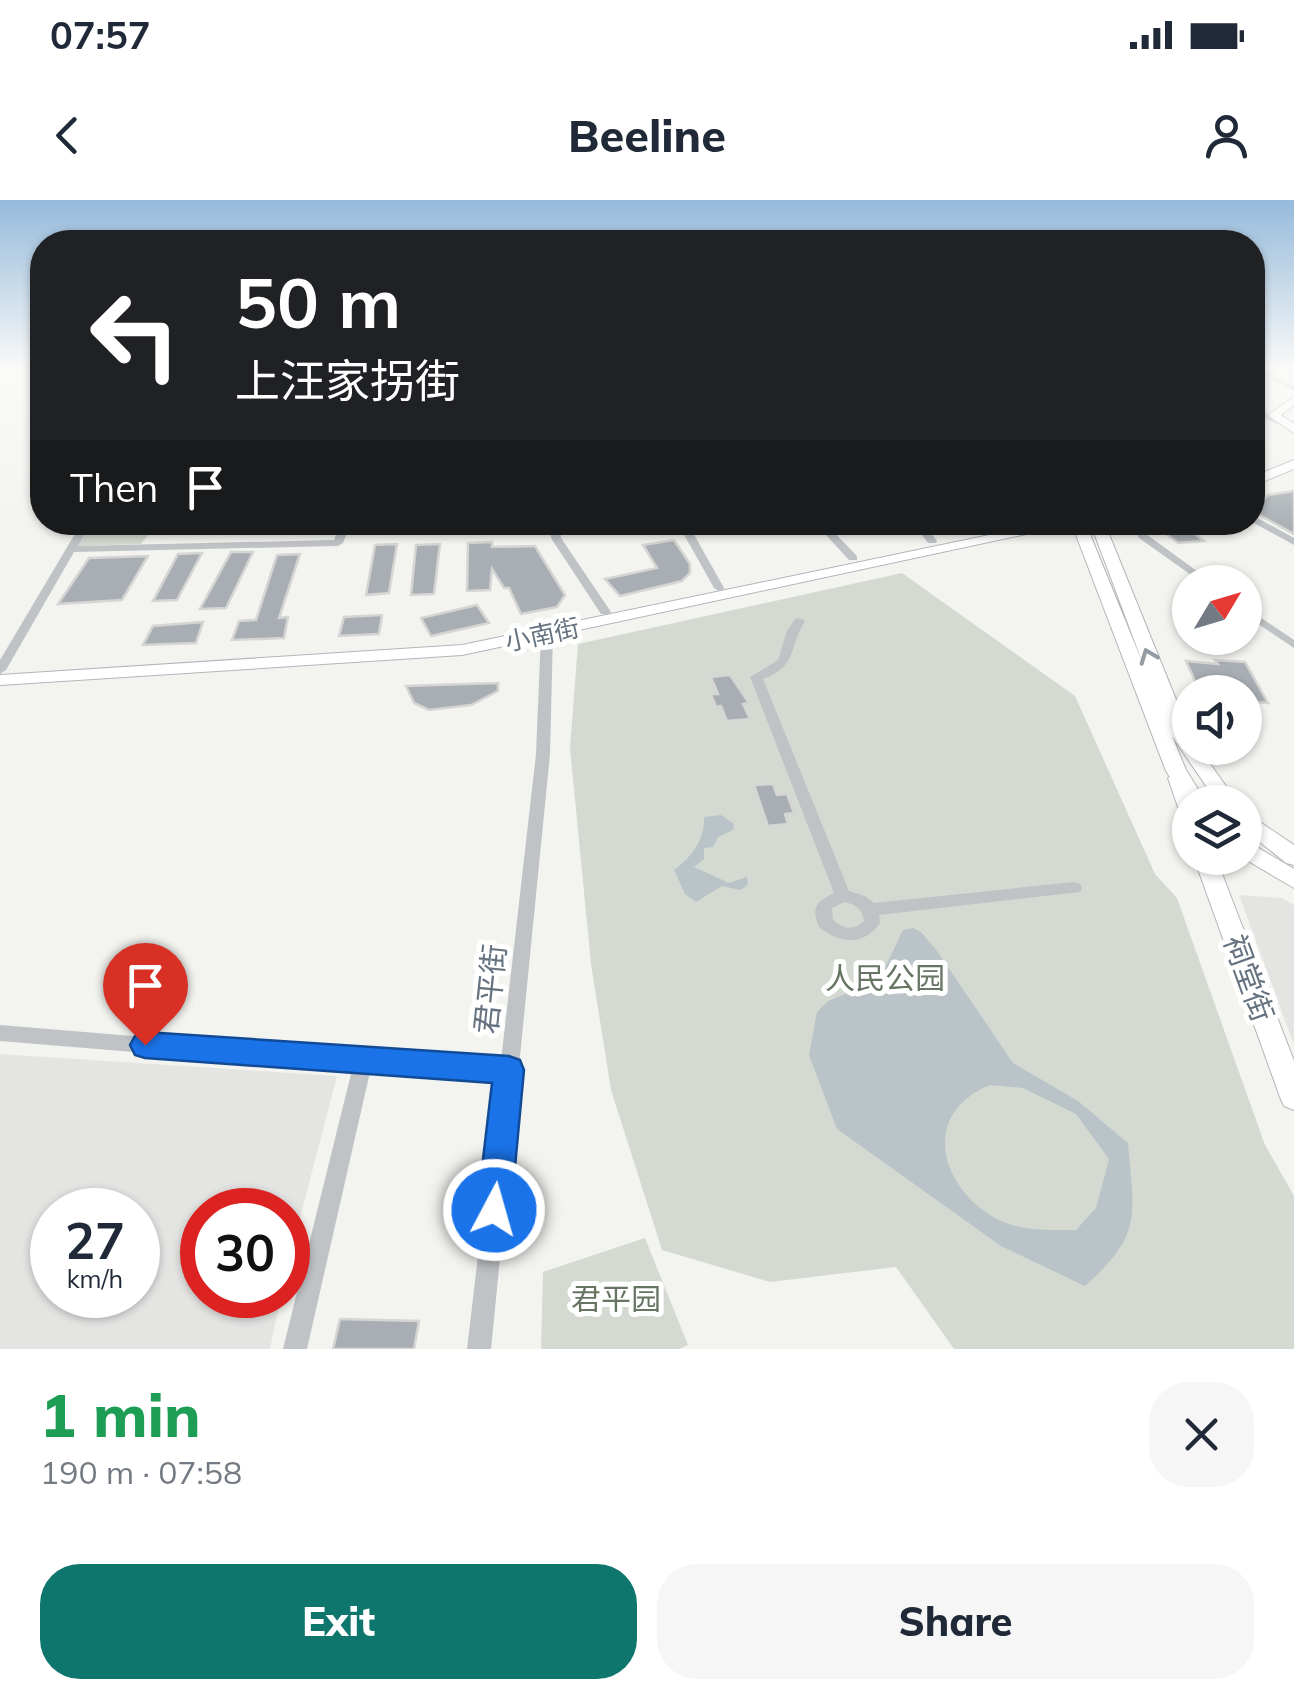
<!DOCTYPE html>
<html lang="en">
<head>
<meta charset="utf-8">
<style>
	:root { --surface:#fff; --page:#f6f6f7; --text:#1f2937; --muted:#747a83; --accent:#0f766e }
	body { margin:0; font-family:Mulish,"Noto Sans SC",sans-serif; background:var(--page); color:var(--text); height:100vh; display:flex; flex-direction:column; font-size:38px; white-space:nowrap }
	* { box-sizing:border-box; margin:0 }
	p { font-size:32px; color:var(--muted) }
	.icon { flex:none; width:55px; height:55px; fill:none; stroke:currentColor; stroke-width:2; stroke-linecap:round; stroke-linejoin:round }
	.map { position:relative; height:1149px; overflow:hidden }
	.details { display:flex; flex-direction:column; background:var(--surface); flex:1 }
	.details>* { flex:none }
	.banner { position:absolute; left:30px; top:30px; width:1235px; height:305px; border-radius:40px; box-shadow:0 2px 8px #0004; background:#202124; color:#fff; overflow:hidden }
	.needle { width:65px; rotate:52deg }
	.buttons { position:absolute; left:1172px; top:365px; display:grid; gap:20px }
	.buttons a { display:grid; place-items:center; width:90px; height:90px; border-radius:50%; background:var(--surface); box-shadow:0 2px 8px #0004; font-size:50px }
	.speed { position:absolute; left:30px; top:988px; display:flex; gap:20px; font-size:50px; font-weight:700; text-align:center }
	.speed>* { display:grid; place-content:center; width:130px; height:130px; border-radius:50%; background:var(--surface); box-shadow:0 2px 8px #0004; line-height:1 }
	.speed small { font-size:25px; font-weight:400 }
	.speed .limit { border:15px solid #d22; background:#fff; color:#111 }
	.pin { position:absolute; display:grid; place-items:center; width:85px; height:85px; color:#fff; margin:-102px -42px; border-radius:50% 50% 50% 0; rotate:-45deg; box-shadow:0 0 10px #0007 }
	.pin .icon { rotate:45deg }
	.me { position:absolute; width:110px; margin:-55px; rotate:6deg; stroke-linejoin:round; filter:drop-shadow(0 0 8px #0008) }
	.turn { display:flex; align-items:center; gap:35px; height:210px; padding:0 40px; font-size:45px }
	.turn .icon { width:130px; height:130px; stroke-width:2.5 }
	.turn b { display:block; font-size:70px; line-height:85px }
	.then { display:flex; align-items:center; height:95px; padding:0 40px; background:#0003; gap:20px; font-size:38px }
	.round { display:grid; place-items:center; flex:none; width:105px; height:105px; border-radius:40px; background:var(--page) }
	.head { display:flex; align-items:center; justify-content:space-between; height:170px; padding:0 40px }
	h1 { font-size:60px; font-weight:800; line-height:75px; color:#1e9e55 }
	.cta { display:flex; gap:20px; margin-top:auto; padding:20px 40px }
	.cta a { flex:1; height:115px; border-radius:40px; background:var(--accent); color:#fff; font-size:40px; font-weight:800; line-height:115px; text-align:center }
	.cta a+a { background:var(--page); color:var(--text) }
	.status { display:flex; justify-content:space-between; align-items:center; height:70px; padding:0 50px; background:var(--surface); direction:ltr }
	.status svg { height:28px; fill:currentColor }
	header { display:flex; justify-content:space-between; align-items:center; height:130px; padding:0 40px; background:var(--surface); font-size:45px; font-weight:800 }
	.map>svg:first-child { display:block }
	.built { fill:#e4e5e3; fill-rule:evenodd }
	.green { fill:#d4dad1 }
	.water { fill:#b9c3c8; fill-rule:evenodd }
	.building { fill:#a8aeb3; stroke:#d5d5d3; stroke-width:2.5 }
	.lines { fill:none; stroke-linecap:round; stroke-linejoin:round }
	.secondary-casing { stroke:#b2b6ba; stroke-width:2 }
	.primary-casing { stroke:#b3b6b9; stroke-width:2 }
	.street { fill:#bfc3c6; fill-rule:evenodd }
	.secondary { fill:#fff; fill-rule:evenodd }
	.primary { fill:#fff; fill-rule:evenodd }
	.oneway { stroke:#939ca5 }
	.route { fill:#1a73e8; stroke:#114b97; stroke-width:2.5 }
	.labels { text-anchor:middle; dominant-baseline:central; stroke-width:10; stroke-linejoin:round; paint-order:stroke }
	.street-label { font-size:25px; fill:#65727f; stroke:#fff }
	.near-park-label { font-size:30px; fill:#667663; stroke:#fff }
	.near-street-label { font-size:30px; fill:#65727f; stroke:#fff }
</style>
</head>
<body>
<div class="status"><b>07:57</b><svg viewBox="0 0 49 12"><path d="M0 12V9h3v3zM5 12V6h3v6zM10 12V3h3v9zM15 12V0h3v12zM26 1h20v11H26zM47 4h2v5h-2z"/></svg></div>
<header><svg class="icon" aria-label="back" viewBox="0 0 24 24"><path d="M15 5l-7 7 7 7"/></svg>Beeline<svg class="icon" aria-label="person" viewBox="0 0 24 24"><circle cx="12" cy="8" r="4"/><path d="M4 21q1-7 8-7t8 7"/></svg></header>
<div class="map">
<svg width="1294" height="1149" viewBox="0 0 1294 1149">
	<rect width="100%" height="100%" fill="#f3f4f0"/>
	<g class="built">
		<path d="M 1239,695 L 1282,698 L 1294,705 L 1294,845 Z"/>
		<path d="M 0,854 L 337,876 L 288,1064 L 288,1010 L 202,1010 L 202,1095 L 281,1095 L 270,1149 L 0,1149 ZM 52,1010 L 138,1010 L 138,1095 L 52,1095 Z"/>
	</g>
	<g class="green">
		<path d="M 92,323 L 157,323 L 141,344 L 78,346 Z"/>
		<path d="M 902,373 L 1075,496 L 1155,674 L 1177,698 L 1265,945 L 1294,996 L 1294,1149 L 954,1149 L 896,1067 L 770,1082 L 662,1050 L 611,890 L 591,764 L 570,548 L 578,444 Z"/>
		<path d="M 645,1038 L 688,1145 L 679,1149 L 541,1149 L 543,1072 Z"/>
	</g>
	<g class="water">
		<path d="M 721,615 L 734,624 L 733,630 L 718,637 L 713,647 L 704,648 L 704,659 L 694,667 L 729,683 L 747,677 L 748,684 L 741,690 L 722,686 L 696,702 L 685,694 L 674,670 C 691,658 705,640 704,617 Z"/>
		<path d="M 913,728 L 921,732 L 937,751 L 1013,863 L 1078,901 L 1128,943 C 1134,1016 1143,1034 1085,1086 L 1001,1046 L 837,929 L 809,855 L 817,812 L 828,801 L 869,784 L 883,772 L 903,730 ZM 990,885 L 1023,888 L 1076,914 L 1109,959 L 1096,1008 L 1076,1030 C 1051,1030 1022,1031 999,1020 C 941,991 918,914 990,885 Z"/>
	</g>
	<g class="building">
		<path d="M 1294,291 L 1294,334 L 1252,311 L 1268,295 Z"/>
		<path d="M 1182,324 L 1204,341 L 1178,343 L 1156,326 Z"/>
		<path d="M 674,340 L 690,364 L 690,373 L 682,381 L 620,396 L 605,379 L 657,368 L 643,345 Z"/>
		<path d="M 492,342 L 492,347 L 535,346 L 565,395 L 557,407 L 521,414 L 509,388 L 504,388 L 492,369 L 490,390 L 467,391 L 468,343 Z"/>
		<path d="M 397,344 L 389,393 L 366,395 L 375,345 Z"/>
		<path d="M 440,344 L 434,394 L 411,395 L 416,345 Z"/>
		<path d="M 231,352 L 253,352 L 226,408 L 200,409 Z"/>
		<path d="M 202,353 L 177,400 L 153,401 L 178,354 Z"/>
		<path d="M 300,354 L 279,418 L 288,417 L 284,438 L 232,440 L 239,421 L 256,420 L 277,355 Z"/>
		<path d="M 148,356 L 122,400 L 58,404 L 89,358 Z"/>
		<path d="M 477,405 L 489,423 L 431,436 L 421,418 Z"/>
		<path d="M 382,415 L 379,434 L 339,436 L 344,417 Z"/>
		<path d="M 203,422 L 196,443 L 143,445 L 153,426 Z"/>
		<path d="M 1215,460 L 1245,462 L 1268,503 L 1245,501 L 1245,492 L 1200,492 L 1186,461 L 1218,464 Z"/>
		<path d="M 730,475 L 749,503 L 743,504 L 750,519 L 727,521 L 721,506 L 716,507 L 711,494 L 718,494 L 711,477 Z"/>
		<path d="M 498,483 L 498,491 L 471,505 L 429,510 L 414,503 L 406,486 Z"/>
		<path d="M 773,584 L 777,595 L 787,594 L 794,613 L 785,614 L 788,624 L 768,626 L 754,585 Z"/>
		<path d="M 340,1119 L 419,1121 L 414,1149 L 333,1149 Z"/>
	</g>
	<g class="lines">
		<defs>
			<g id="secondary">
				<path d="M 1294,197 L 1294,205 L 1281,215 L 1294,224 L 1294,233 L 1268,215 Z"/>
				<path d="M 1294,260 L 1294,269 L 1252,286 L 1252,277 Z"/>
				<path d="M 1052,322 L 1082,322 L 462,455 L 0,485 L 0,475 L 462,445 Z"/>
				<path d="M 1178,571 L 1188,578 L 1197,602 L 1190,602 L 1190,620 L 1180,613 L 1168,578 Z"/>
				<path d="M 1194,658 L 1216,658 L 1294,861 L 1294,910 L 1284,906 L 1280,897 Z"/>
			</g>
			<g id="primary">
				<path d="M 1071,322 L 1085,322 L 1145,469 L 1090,322 L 1104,322 L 1190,534 L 1190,548 L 1199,548 L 1237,602 L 1217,602 L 1172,536 L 1186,570 L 1206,602 L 1190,602 L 1189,607 L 1166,571 Z"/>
				<path d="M 1245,612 L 1294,645 L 1294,665 L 1286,663 L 1245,630 Z"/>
				<path d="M 1245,640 L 1294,669 L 1294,688 L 1243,658 Z"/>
			</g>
		</defs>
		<use href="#secondary" class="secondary-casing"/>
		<use href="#primary" class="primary-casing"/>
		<g class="street">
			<path d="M 1255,170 L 1264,170 L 1294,186 L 1294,191 Z"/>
			<path d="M 1252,207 L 1283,220 L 1284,222 L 1277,224 L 1252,212 Z"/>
			<path d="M 1252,315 L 1294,338 L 1294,345 L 1252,322 Z"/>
			<path d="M 82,322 L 92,322 L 78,346 L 334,340 L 341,322 L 351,322 L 343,343 L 338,346 L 74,352 L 6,470 L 0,474 L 0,460 Z"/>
			<path d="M 549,322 L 559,322 L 561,338 L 611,412 L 609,414 L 601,414 L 551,338 Z"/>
			<path d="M 677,322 L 687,322 L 724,388 L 723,390 L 719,391 L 714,388 Z"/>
			<path d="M 814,322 L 824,322 L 857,356 L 857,360 L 849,360 Z"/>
			<path d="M 912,322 L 922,322 L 937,341 L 936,343 L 928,343 Z"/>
			<path d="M 1130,322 L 1140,322 L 1146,334 L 1212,382 L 1201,382 L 1139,338 Z"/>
			<path d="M 1245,407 L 1294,440 L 1294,448 L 1245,415 Z"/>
			<path d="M 799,418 L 805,421 C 788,448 798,466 763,479 L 849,691 L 865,696 L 874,703 L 1074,682 L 1080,684 L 1082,688 L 1080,692 L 879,715 L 880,723 C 864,746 840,744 819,727 C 811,707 816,702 834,693 L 750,477 L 778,460 L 787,431 L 795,419 ZM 844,702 C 855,704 863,709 864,721 C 853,731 844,729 833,720 L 832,708 Z"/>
			<path d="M 547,431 L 553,434 L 550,554 L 491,1149 L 467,1149 L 499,878 L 370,872 L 307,1149 L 283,1149 L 352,870 L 0,841 L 0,825 L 363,855 L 501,861 L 536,554 L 541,434 Z"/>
		</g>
		<use href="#secondary" class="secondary"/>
		<use href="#primary" class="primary"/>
	</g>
	<defs><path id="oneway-chevron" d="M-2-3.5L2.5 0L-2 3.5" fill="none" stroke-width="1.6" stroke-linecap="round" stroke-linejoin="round" transform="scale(2.5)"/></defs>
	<use class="oneway" href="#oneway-chevron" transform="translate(1148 456) rotate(-111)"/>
	<linearGradient id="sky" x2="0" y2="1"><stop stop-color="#95badb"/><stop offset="0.51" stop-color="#fafaf8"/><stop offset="1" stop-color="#fafaf8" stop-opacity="0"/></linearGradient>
	<rect width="1294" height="331" fill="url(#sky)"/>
	<path class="route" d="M 145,832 L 509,856 L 520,860 L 524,870 L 511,1010 L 506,1022 L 494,1027 L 482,1022 L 477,1010 L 492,883 L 145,858 L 135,855 L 130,845 L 135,836 Z"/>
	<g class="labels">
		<g class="street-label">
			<text transform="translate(542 434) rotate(-12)">小南街</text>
		</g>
		<g class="near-park-label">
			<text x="885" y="778">人民公园</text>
			<text x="616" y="1099">君平园</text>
		</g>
		<g class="near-street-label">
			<text transform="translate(1249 778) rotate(70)">祠堂街</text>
			<text transform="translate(490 789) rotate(-84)">君平街</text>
		</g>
	</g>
</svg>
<div class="buttons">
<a><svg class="needle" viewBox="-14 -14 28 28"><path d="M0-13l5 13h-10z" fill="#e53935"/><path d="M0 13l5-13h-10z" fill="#747a83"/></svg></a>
<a><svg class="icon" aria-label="sound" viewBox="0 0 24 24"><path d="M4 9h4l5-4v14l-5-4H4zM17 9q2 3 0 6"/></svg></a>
<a><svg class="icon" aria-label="layers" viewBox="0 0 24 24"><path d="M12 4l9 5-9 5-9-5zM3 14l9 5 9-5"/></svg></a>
</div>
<div class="speed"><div>27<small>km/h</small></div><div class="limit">30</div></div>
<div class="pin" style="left:145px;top:845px;background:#d93025"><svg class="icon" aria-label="arrive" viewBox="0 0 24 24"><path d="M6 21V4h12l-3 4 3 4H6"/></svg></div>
<svg class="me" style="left:494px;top:1010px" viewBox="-20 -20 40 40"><circle r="17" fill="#1a73e8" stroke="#fff" stroke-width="3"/><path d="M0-11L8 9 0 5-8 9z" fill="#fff"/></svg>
<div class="banner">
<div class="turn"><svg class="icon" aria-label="left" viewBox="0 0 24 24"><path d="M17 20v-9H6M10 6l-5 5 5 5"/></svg><div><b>50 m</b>上汪家拐街</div></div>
<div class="then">Then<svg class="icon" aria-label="arrive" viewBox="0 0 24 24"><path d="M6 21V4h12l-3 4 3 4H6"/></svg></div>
</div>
</div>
<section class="details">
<div class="head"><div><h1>1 min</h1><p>190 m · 07:58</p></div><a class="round"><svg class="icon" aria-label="close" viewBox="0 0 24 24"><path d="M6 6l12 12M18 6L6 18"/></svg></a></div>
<div class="cta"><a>Exit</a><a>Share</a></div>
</section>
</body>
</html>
